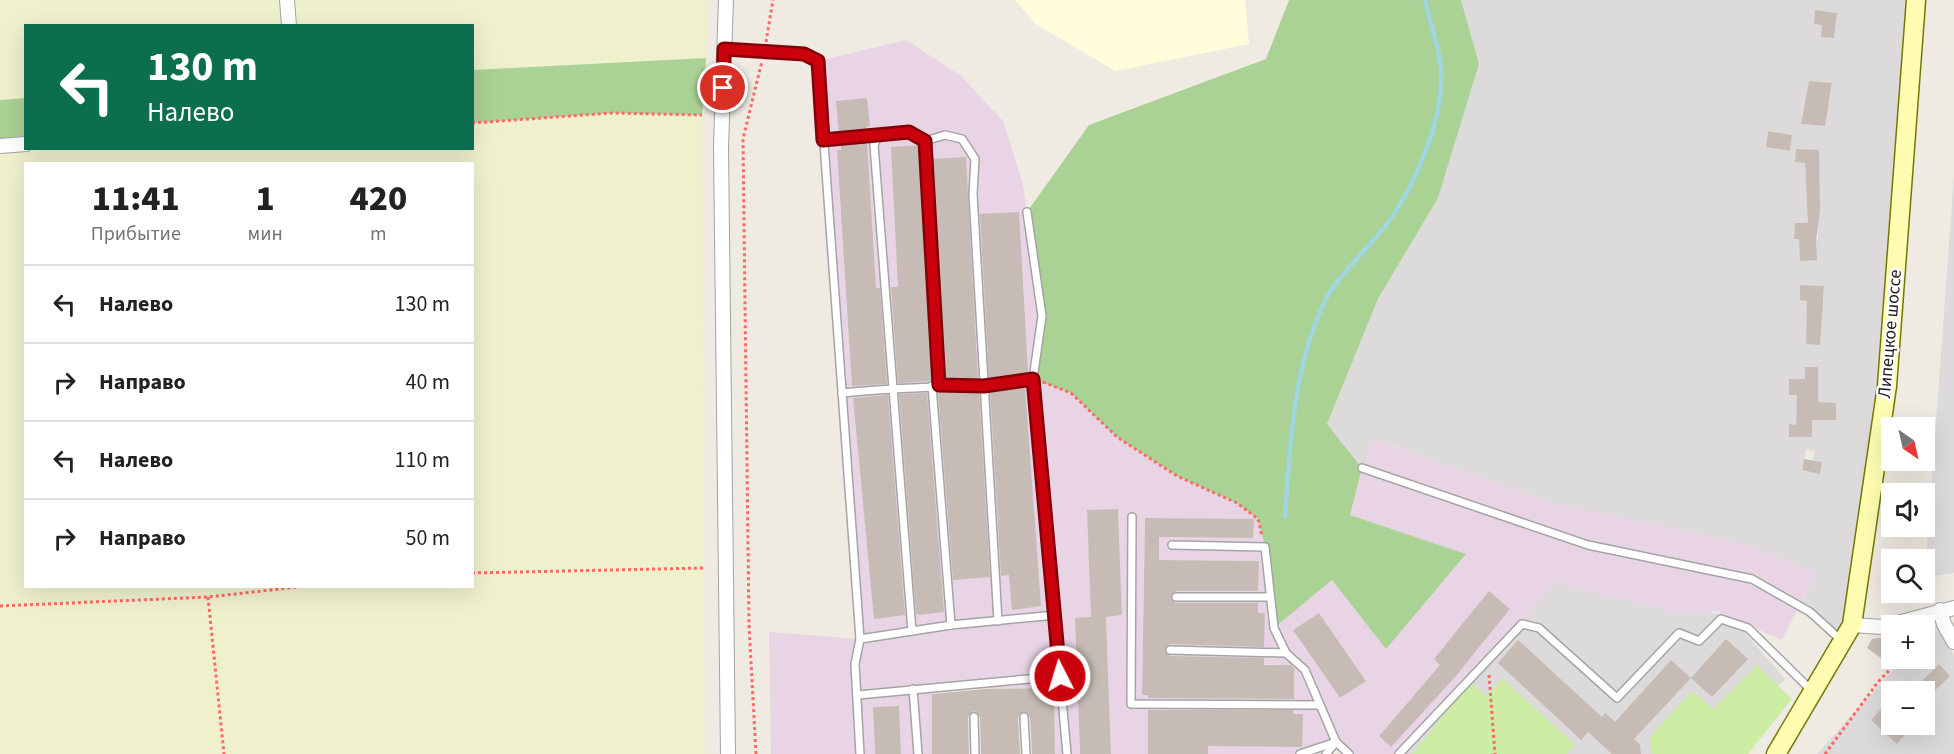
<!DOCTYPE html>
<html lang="ru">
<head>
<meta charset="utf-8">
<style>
	:root { --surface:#fff; --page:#f6f6f6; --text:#222; --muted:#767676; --line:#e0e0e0 }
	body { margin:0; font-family:"Source Sans 3",sans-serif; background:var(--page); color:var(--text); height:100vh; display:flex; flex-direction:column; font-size:22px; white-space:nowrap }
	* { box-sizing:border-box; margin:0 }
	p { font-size:20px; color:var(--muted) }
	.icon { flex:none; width:33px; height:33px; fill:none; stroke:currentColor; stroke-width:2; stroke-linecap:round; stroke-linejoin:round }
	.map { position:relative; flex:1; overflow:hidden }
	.details { position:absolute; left:24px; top:162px; width:450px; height:426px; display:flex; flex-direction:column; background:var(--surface); border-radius:0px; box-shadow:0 6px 24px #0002 }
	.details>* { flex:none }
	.guide { position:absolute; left:24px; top:24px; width:450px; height:126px; border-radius:0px; box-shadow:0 6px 24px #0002; background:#0b6e4f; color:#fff; overflow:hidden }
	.needle { width:39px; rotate:146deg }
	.tools { position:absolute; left:1881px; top:417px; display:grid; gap:12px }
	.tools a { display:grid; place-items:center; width:54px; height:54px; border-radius:0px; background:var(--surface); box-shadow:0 6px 24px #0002; font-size:30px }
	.pin { position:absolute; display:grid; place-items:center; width:51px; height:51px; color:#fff; margin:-26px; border:3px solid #fff; border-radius:50%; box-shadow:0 2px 6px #0007 }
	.me { position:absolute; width:66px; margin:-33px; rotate:355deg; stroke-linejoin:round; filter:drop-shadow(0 0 4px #0008) }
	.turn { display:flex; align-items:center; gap:21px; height:126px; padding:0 24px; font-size:27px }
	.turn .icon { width:78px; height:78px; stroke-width:2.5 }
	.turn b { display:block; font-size:42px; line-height:51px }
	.eta { display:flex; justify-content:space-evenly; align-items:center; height:102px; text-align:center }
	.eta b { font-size:36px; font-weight:800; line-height:42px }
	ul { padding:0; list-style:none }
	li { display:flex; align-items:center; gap:18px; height:78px; padding:0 24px; border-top:2px solid var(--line) }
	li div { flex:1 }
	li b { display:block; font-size:22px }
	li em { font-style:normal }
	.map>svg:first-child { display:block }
	.residential { fill:#dcdada; fill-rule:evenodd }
	.industrial { fill:#e9d4e6; fill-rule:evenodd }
	.education { fill:#fffddc }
	.farmland { fill:#eff0cc; fill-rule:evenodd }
	.grass { fill:#cdeda4 }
	.forest { fill:#aad294 }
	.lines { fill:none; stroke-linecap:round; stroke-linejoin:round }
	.stream { stroke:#a0d6e0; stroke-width:4.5 }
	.building { fill:#c7bcb5 }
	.service-casing { stroke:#a4a4a4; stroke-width:10 }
	.minor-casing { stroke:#a4a4a4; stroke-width:16 }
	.secondary-casing { stroke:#737900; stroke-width:21 }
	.path { stroke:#ff6a64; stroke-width:3; stroke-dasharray:3 3; stroke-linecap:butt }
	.service { stroke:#fff; stroke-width:7 }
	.minor { stroke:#fff; stroke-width:14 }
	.secondary { stroke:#fefdb2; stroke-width:18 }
	.route-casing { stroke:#840008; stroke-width:15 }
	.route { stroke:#cb000d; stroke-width:10 }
	.labels { text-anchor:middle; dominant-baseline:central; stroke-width:5; stroke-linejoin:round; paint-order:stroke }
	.street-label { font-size:18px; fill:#1d1d1d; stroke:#fff }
</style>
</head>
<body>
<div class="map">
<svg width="1954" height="754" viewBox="0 0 1954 754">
	<rect width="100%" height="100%" fill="#efeae2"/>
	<g class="residential">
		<path d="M 1461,0 L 1916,0 L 1887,386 L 1842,641 L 1800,606 L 1816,573 L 1747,544 L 1553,503 L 1375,439 L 1362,468 L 1327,424 L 1378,299 L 1438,198 L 1479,64 ZM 1815,10 L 1837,13 L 1834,38 L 1822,25 L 1814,24 ZM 1809,81 L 1832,84 L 1830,100 L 1807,97 ZM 1803,108 L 1827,110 L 1825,126 L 1802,124 ZM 1768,131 L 1792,135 L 1790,151 L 1766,147 ZM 1796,150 L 1819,150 L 1818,178 L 1805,177 L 1805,163 L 1795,162 ZM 1819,190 L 1820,211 L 1808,212 L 1806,191 ZM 1795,223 L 1818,224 L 1818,239 L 1794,239 ZM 1800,285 L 1824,286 L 1823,301 L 1800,300 ZM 1807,314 L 1821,315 L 1820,344 L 1806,344 ZM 1805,367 L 1818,367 L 1818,394 L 1790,395 L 1805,379 ZM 1797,402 L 1836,403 L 1836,420 L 1796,419 ZM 1789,425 L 1812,425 L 1812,437 L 1789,437 ZM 1806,449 L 1815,451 L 1813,460 L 1822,462 L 1820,473 L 1802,470 Z"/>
		<path d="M 1954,175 L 1954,573 L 1925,577 L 1925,575 Z"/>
		<path d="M 1543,570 L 1731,617 L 1785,679 L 1709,754 L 1395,754 Z"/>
		<path d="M 1935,623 L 1954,655 L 1954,754 L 1817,754 L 1903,659 L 1924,658 L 1925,635 ZM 1892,692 L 1924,692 L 1924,724 L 1892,724 Z"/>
	</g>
	<path class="industrial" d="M 906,40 L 961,76 L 1003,121 L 1023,185 L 1042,316 L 1033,379 L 1071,393 L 1117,437 L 1177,476 L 1237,503 L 1258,519 L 1265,547 L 1274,628 L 1332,580 L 1386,648 L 1466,554 L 1350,515 L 1362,468 L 1374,439 L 1553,503 L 1747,544 L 1816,573 L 1782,640 L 1716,611 L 1681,613 L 1552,582 L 1522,624 L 1399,754 L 1349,754 L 1336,742 L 1300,754 L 1208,754 L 1208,746 L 1302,747 L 1148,714 L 1148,754 L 1111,754 L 1106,617 L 1122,615 L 1118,509 L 1088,510 L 1091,617 L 1075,619 L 1080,754 L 1055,754 L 1054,688 L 932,689 L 932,754 L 901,754 L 899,706 L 873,707 L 875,754 L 771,754 L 769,632 L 859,639 L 818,61 ZM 1145,518 L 1254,520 L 1253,538 L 1159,537 L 1159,560 L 1258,561 L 1162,589 L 1161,612 L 1265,613 L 1161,642 L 1161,663 L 1294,665 L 1293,697 L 1142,695 ZM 1489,592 L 1510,609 L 1455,676 L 1434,659 ZM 1319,613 L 1366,680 L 1340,698 L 1293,630 ZM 1429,678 L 1391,747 L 1379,736 Z"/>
	<path class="education" d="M 1015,0 L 1245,0 L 1249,44 L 1115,71 L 1036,24 Z"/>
	<g class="farmland">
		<path d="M 0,0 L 709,0 L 706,58 L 473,70 L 472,26 L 26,26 L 25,98 L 0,100 Z"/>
		<path d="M 612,113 L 702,115 L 705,754 L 0,754 L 0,146 L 26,148 L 472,148 L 473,123 ZM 26,164 L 472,164 L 472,586 L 26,586 Z"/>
	</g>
	<g class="grass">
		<path d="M 1757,665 L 1792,699 L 1748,754 L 1651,754 L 1650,737 L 1692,691 L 1713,709 Z"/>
		<path d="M 1503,679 L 1575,745 L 1566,754 L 1412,754 L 1471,682 L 1486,696 Z"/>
	</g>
	<g class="forest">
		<path d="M 1289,0 L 1461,0 L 1479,64 L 1438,198 L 1378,299 L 1327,424 L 1362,468 L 1350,515 L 1466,554 L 1386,649 L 1332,580 L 1274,628 L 1265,547 L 1258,519 L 1237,503 L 1177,476 L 1117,437 L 1071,393 L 1033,379 L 1042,316 L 1027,212 L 1089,125 L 1266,59 Z"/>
		<path d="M 706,58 L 702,115 L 612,113 L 473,123 L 473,70 Z"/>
		<path d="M 25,98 L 25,144 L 0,146 L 0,100 Z"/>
	</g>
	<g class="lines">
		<path class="stream" d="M 1285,517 C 1290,445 1293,365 1326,299 C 1339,274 1370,247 1387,224 C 1415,186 1444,119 1441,71 C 1440,48 1430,23 1425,0"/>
	</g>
	<g class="building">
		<path d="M 1815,10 L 1837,13 L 1834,38 L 1821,37 L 1822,25 L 1814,24 Z"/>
		<path d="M 1809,81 L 1832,83 L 1825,126 L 1801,124 Z"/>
		<path d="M 867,98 L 870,126 L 866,127 L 866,130 L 839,133 L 836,101 Z"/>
		<path d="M 1768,131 L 1792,135 L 1790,151 L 1766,147 Z"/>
		<path d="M 867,142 L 876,288 L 880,288 L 887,384 L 852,386 L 837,150 L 841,150 L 841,144 Z"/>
		<path d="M 920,145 L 933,381 L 898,383 L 891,287 L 898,287 L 891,147 Z"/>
		<path d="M 1796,149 L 1819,150 L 1820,211 L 1816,241 L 1817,260 L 1800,261 L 1799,239 L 1794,239 L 1795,223 L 1808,223 L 1805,163 L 1795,162 Z"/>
		<path d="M 966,157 L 978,379 L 944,381 L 932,159 Z"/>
		<path d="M 1019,212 L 1028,372 L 989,378 L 980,214 Z"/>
		<path d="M 1800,285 L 1824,286 L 1820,345 L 1806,344 L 1807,301 L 1800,300 Z"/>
		<path d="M 1805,367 L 1818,367 L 1818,402 L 1836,403 L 1836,420 L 1812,420 L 1812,437 L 1789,437 L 1789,424 L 1796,425 L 1797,395 L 1789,395 L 1789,379 L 1805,379 Z"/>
		<path d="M 1025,386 L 1041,606 L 1012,610 L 1009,575 L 1001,576 L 990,389 Z"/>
		<path d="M 979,390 L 990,577 L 953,580 L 938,392 Z"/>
		<path d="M 927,393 L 944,612 L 919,615 L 916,613 L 899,394 Z"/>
		<path d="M 888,395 L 905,615 L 874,619 L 853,398 Z"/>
		<path d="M 1804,459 L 1822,462 L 1820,474 L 1802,470 Z"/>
		<path d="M 1118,509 L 1122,615 L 1106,617 L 1111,754 L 1080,754 L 1075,618 L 1091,617 L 1087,510 Z"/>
		<path d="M 1145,518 L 1254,519 L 1253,538 L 1159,537 L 1159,560 L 1259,561 L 1258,591 L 1176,591 L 1170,598 L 1176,603 L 1258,603 L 1258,613 L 1265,613 L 1264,647 L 1170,644 L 1164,650 L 1170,656 L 1264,658 L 1264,665 L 1291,665 L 1294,668 L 1294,699 L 1148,698 L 1148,695 L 1142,695 Z"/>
		<path d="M 1489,591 L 1510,609 L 1455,677 L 1391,747 L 1379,736 L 1440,665 L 1434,659 Z"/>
		<path d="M 1319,613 L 1366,681 L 1340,698 L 1293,630 Z"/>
		<path d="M 1892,636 L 1892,646 L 1884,660 L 1867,648 L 1872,639 Z"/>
		<path d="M 1726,639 L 1748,659 L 1712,697 L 1691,678 Z"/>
		<path d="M 1518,640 L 1602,717 L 1605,713 L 1615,722 L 1671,660 L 1691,678 L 1634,739 L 1640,745 L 1641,754 L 1612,754 L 1588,732 L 1581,740 L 1498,663 Z"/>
		<path d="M 1939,664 L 1950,676 L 1924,701 L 1924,692 L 1911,692 Z"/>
		<path d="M 1054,688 L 1055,754 L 1032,754 L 1030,717 L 1024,711 L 1018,717 L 1020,754 L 981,754 L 980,717 L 974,711 L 968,717 L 969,754 L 932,754 L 932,694 L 985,689 Z"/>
		<path d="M 899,706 L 901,754 L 875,754 L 873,707 Z"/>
		<path d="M 1881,709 L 1892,718 L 1892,724 L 1899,724 L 1907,732 L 1897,744 L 1871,720 Z"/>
		<path d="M 1148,710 L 1293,710 L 1293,714 L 1303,714 L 1302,747 L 1208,746 L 1208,754 L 1148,754 Z"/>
	</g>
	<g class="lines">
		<defs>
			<g id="service">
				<path d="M 724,49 L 804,54 L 818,61 L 860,639 L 855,664 L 860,754"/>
				<path d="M 879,134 L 874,145 L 912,631"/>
				<path d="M 823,140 L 909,132 L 925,141 L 945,135 L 962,139 L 975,159 L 973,194 L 998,621"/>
				<path d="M 925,141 L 939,385"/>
				<path d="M 1027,212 L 1042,316 L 1033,379 L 1067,754"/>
				<path d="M 932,386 L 951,625"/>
				<path d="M 842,393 C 906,386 970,388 1033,379"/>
				<path d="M 1362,468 L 1588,545 L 1752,579 L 1810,612 L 1842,641"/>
				<path d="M 1132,517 L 1131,704 L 1319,705"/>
				<path d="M 1172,545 L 1265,547 L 1274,628 L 1286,653 L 1305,670 L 1336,742 L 1349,754"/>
				<path d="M 1176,597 L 1269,597"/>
				<path d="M 860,639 L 951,625 L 1055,615"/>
				<path d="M 1170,650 L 1286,653"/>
				<path d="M 913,689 L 918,754"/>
				<path d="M 858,695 L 1060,676"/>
				<path d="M 974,717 L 975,754"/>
				<path d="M 1024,717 L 1026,754"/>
				<path d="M 1300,754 L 1336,742"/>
				<path d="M 1326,754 L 1336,742"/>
				<path d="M 1399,754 L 1522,624 L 1539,628 L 1617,698 L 1679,633 L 1699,641 L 1721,619 L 1748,628 L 1811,690"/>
			</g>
			<g id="minor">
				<path d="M 287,0 L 289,26"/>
				<path d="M 726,0 L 721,147 L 728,754"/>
				<path d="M 0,146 L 26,144"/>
				<path d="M 1940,610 L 1944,624 L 1954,642"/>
				<path d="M 1852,625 L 1882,627 L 1954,608"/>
			</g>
			<path id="secondary" d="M 1776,754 L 1852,625 L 1887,386 L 1916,0"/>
		</defs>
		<use href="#service" class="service-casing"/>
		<use href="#minor" class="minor-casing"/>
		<use href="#secondary" class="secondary-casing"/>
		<g class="path">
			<path d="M 766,42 L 773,0"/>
			<path d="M 472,123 L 612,113 L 702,115"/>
			<path d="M 1043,382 L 1071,393 L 1117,437 L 1177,476 L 1237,503 L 1258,519 L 1262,536"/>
			<path d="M 472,573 L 704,568"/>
			<path d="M 208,597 L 224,754"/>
			<path d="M 0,606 L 208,597 L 307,586"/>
			<path d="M 1924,638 L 1933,632"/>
			<path d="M 1489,675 L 1495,754"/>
			<path d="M 756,754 L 749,625 L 743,139 L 762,61"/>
			<path d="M 1825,754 L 1878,682 L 1901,658"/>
		</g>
		<use href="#service" class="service"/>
		<use href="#minor" class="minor"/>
		<use href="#secondary" class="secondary"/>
	</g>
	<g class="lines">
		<defs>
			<path id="route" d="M 723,88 L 724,49 L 804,54 L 818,61 L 823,140 L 909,132 L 925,141 L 939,385 L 984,386 L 1033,379 L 1060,676"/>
		</defs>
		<use href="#route" class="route-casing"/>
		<use href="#route" class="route"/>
	</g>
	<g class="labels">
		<g class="street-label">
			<text transform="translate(1890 334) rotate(-85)">Липецкое шоссе</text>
		</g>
	</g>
</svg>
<div class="tools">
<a><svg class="needle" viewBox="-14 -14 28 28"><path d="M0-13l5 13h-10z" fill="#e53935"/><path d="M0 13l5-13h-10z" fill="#767676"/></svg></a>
<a><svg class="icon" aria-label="sound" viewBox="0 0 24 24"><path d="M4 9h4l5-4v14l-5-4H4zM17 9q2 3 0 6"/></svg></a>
<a><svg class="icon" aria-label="search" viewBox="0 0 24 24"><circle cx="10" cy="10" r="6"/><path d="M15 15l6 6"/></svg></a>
<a>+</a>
<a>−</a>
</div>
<div class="pin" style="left:723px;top:88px;background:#d93025"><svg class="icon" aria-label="arrive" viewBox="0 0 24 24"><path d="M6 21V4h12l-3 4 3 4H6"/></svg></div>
<svg class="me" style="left:1060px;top:676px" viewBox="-20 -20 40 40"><circle r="17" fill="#cb000d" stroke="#fff" stroke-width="3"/><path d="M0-11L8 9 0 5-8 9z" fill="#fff"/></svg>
<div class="guide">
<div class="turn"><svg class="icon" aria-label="left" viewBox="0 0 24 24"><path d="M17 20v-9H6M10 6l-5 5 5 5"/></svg><div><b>130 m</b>Налево</div></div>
</div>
<section class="details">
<div class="eta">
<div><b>11:41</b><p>Прибытие</p></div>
<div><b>1</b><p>мин</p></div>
<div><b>420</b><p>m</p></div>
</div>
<ul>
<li><svg class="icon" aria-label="left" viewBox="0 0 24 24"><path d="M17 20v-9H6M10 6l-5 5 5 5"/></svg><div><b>Налево</b></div><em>130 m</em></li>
<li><svg class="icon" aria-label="right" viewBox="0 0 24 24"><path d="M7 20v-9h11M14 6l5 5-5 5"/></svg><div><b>Направо</b></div><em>40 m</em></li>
<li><svg class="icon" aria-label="left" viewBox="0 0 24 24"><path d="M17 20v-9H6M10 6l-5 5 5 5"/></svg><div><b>Налево</b></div><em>110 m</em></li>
<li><svg class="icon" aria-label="right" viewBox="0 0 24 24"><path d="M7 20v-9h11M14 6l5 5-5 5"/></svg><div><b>Направо</b></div><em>50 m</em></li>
</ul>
</section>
</div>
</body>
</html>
